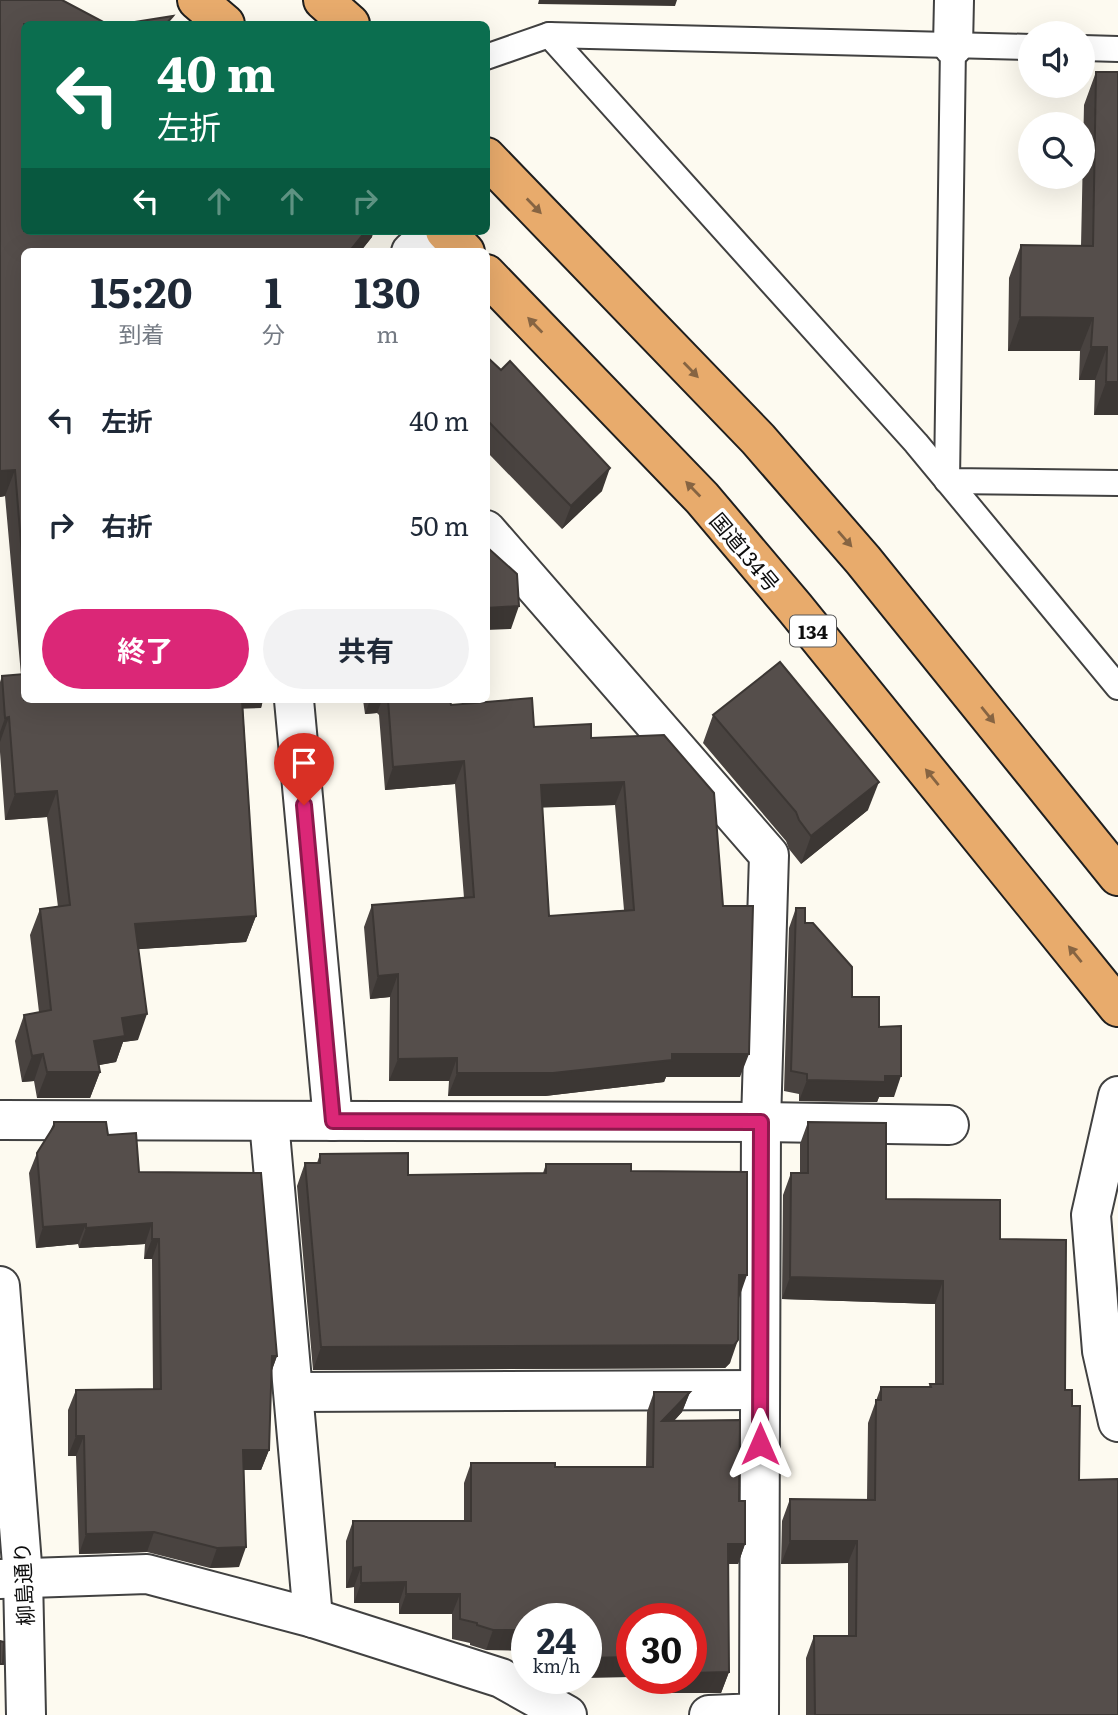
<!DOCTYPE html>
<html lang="ja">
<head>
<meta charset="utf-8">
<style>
	:root { --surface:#fff; --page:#f2f2f3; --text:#1f2937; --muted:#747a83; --accent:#db2777 }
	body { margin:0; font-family:Literata,"Noto Sans JP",serif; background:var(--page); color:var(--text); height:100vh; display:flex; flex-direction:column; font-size:26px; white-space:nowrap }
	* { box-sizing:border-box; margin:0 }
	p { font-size:23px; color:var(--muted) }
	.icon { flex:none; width:38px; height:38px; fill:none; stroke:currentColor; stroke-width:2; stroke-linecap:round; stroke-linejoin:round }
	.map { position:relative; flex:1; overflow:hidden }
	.details { position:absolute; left:21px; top:248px; width:469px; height:455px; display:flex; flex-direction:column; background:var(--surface); border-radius:10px; box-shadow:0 7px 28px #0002 }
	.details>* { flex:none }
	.banner { position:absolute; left:21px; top:21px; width:469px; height:214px; border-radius:10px; box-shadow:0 7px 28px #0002; background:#0b6e4f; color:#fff; overflow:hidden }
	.controls { position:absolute; left:1018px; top:21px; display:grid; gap:14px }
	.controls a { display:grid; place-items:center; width:77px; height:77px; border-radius:50%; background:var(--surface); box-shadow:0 7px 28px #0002; font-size:35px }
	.speed { position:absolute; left:511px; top:1603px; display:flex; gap:14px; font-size:35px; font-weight:700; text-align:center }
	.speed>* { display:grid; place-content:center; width:91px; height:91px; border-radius:50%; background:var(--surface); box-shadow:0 7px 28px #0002; line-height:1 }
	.speed small { font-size:18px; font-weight:400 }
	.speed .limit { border:10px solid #d22; background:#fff; color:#111 }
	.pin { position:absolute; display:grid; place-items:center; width:60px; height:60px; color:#fff; margin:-72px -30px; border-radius:50% 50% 50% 0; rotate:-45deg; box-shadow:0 0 7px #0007 }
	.pin .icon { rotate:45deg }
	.me { position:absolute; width:77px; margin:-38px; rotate:0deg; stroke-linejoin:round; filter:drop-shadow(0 0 5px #0008) }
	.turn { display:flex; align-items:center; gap:24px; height:147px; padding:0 21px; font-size:32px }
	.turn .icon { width:91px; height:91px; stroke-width:2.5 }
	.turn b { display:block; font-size:49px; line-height:60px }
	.lanes { display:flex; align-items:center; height:66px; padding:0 21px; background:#0003; justify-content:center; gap:35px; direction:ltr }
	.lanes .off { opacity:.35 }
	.eta { display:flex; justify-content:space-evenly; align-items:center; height:119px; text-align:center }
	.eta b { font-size:42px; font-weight:700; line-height:49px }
	.cta { display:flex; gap:14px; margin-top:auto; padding:14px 21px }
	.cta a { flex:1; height:80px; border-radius:42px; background:var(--accent); color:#fff; font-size:28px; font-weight:700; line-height:80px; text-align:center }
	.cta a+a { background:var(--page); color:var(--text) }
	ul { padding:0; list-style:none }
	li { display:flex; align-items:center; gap:21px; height:105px; padding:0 21px }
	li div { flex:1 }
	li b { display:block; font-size:26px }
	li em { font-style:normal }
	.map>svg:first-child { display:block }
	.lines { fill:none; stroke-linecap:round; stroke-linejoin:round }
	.service-casing { stroke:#414141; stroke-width:28 }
	.minor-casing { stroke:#414141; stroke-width:42 }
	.tertiary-casing { stroke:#414141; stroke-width:42 }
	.trunk-casing { stroke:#1f1f1f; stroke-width:42 }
	.service { stroke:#fff; stroke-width:24 }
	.minor { stroke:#fff; stroke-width:38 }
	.tertiary { stroke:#fff; stroke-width:38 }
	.trunk { stroke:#e8ab6c; stroke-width:38 }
	.wall { fill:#494340; fill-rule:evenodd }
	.shaded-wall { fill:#3c3734 }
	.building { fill:#554e4b; stroke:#3c3734; stroke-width:2; fill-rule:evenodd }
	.oneway { fill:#866442 }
	.route-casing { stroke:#8e194d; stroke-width:18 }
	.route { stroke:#db2777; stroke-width:12 }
	.labels { text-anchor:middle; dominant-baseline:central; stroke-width:7; stroke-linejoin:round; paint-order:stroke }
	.shield { fill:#fff; stroke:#565656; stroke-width:2 }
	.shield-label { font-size:19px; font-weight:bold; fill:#0e0e0e }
	.street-label { font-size:21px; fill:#0e0e0e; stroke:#fff }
</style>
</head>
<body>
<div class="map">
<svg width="1118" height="1715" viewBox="0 0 1118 1715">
	<rect width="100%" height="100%" fill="#fdfaf0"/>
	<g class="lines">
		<defs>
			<g id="service">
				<path d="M 549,35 L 916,443 L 1118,687"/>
				<path d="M 953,46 L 947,481 L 1118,483"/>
				<path d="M 1083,48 L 1118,49"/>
				<path d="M 486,57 L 549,35 L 1031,47"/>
			</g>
			<g id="minor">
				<path d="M 953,46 L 954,0"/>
				<path d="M 411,252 L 434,231"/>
				<path d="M 486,530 L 769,855 L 761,1122 L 759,1713 L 709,1715"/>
				<path d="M 294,700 L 333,1121"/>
				<path d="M 1118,1096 L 1091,1215 L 1102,1351 L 1118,1422"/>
				<path d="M 0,1120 L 761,1122 L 949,1125"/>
				<path d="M 269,1121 L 313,1618"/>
				<path d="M 294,1392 L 760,1390"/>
				<path d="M 0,1579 L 147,1574 L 313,1618 L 501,1678 L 567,1715"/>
			</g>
			<path id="tertiary" d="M 0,1286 L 23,1577 L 26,1715"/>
			<g id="trunk">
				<path d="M 197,0 L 225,24"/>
				<path d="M 323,0 L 350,24"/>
				<path d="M 486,157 L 758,439 L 863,560 L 1118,876"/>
				<path d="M 445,231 L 465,252"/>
				<path d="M 486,274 L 702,498 L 795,608 L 1118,1007"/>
			</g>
		</defs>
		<use href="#service" class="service-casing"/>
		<use href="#minor" class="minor-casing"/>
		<use href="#tertiary" class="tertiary-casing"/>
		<use href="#trunk" class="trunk-casing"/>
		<use href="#service" class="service"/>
		<use href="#minor" class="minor"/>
		<use href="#tertiary" class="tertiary"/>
		<use href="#trunk" class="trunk"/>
	</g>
	<g class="wall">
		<path d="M 0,0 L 24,231 L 372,237 L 360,252 L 24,252 L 24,700 L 263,700 L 261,708 L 243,708 L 256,916 L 246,942 L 139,949 L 138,1040 L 123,1042 L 116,1062 L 98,1065 L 100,1072 L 90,1098 L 37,1098 L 34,1081 L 22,1082 L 15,1041 L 24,1015 L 39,1012 L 30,935 L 40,909 L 58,907 L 47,817 L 5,820 L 0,752 L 0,682 L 2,676 L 21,675 L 5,496 L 0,497 Z"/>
		<path d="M 1096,72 L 1118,72 L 1118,415 L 1094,415 L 1095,380 L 1079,380 L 1080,351 L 1008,351 L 1009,278 L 1021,245 L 1081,246 L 1084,105 Z"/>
		<path d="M 486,356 L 602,491 L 562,529 L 486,451 Z"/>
		<path d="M 363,700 L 450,700 L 451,705 L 534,727 L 591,738 L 723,906 L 740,1077 L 666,1077 L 664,1082 L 545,1096 L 448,1096 L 449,1081 L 389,1081 L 390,997 L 370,999 L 364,927 L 372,905 L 464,898 L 455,784 L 385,790 L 379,715 L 377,713 L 365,714 ZM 615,805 L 624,910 L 549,916 L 542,807 Z"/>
		<path d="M 713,715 L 868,810 L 801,864 L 789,849 L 786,841 L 703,743 Z"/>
		<path d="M 796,908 L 852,997 L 879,1027 L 894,1097 L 879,1097 L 877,1102 L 799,1101 L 799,1094 L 784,1091 L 789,928 Z"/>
		<path d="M 54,1122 L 108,1135 L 139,1172 L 277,1356 L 271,1372 L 269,1450 L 261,1470 L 243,1470 L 239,1567 L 210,1568 L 147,1552 L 79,1554 L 76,1456 L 68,1456 L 68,1410 L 76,1390 L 153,1389 L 152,1259 L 144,1259 L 145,1244 L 79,1248 L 78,1244 L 36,1248 L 29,1173 L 37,1153 L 49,1134 Z"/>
		<path d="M 808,1122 L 886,1199 L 1000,1239 L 1072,1406 L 1079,1480 L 1118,1715 L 806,1715 L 806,1658 L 814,1636 L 848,1636 L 848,1563 L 781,1564 L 782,1521 L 790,1499 L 867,1500 L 868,1423 L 881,1387 L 929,1387 L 930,1384 L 935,1384 L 935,1304 L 782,1299 L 783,1195 L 791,1173 L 800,1173 L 800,1144 Z"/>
		<path d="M 320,1154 L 408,1175 L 543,1173 L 546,1164 L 631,1171 L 739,1297 L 730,1363 L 725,1368 L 313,1370 L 297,1186 L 305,1163 L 317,1163 Z"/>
		<path d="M 654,1392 L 690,1392 L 682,1412 L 674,1421 L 739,1501 L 745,1544 L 738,1564 L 728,1564 L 729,1672 L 721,1693 L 661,1693 L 661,1678 L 691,1678 L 691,1619 L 586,1619 L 486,1650 L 470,1645 L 470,1643 L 452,1639 L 452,1614 L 399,1614 L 399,1603 L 354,1603 L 354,1587 L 346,1588 L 346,1541 L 353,1521 L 464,1521 L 464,1483 L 471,1463 L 555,1467 L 646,1467 L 647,1412 Z"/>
	</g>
	<g class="shaded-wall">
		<path d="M 539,0 L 677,0 L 675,6 L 538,4 Z"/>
		<path d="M 366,231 L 374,231 L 372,237 L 360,252 L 349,252 Z"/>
		<path d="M 1020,317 L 1093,318 L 1080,351 L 1008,351 Z"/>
		<path d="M 1091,347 L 1107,347 L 1095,380 L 1079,380 Z"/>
		<path d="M 1106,382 L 1118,382 L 1118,415 L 1094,415 Z"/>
		<path d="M 610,468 L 602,491 L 562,529 L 571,506 Z"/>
		<path d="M 15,470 L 5,496 L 0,497 L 0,471 Z"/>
		<path d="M 519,606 L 511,629 L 486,630 L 486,608 Z"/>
		<path d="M 235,700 L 263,700 L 261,708 L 232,709 Z"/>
		<path d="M 370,700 L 382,700 L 377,713 L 365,714 Z"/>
		<path d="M 9,717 L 0,742 L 0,732 L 5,718 Z"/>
		<path d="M 464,761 L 455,784 L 385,790 L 393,767 Z"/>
		<path d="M 624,782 L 615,805 L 532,808 L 541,785 Z"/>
		<path d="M 879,782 L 868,810 L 801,864 L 811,836 Z"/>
		<path d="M 57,791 L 47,817 L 5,820 L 15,794 Z"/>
		<path d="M 256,916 L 246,942 L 126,950 L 135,924 Z"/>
		<path d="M 398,974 L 390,997 L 370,999 L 378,976 Z"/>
		<path d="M 147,1014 L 138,1040 L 123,1042 L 116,1062 L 84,1068 L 94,1041 L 122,1018 Z"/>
		<path d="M 43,1054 L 34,1081 L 22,1082 L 32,1056 Z"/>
		<path d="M 672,1054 L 749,1054 L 740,1077 L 666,1077 L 664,1082 L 545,1096 L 448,1096 L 457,1073 Z"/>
		<path d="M 457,1058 L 449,1081 L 389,1081 L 398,1059 Z"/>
		<path d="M 47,1072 L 100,1072 L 90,1098 L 37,1098 Z"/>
		<path d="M 885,1076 L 901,1076 L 894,1097 L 879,1097 L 877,1102 L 799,1101 L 807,1080 Z"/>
		<path d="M 152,1223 L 145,1244 L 79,1248 L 86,1228 Z"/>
		<path d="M 86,1224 L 78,1244 L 36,1248 L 43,1227 Z"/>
		<path d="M 152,1239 L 159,1239 L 152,1259 L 144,1259 Z"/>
		<path d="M 739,1275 L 747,1275 L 739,1298 Z"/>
		<path d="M 790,1277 L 943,1281 L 935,1304 L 782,1299 Z"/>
		<path d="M 738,1340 L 730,1363 L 725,1368 L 313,1370 L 321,1347 Z"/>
		<path d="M 272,1356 L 277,1356 L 270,1376 Z"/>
		<path d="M 690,1392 L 682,1412 L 655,1441 L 662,1421 Z"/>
		<path d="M 76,1436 L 84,1436 L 76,1456 L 68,1456 Z"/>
		<path d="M 243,1450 L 269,1450 L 261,1470 L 235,1470 Z"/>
		<path d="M 154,1532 L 147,1552 L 79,1554 L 86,1534 Z"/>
		<path d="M 790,1541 L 857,1541 L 848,1563 L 781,1564 Z"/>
		<path d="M 728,1544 L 745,1544 L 738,1564 L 721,1564 Z"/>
		<path d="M 246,1547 L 239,1567 L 210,1568 L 217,1548 Z"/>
		<path d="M 361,1567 L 354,1587 L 346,1588 L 353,1568 Z"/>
		<path d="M 406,1582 L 399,1603 L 354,1603 L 361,1583 Z"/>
		<path d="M 406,1594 L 460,1594 L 452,1614 L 399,1614 Z"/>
		<path d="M 493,1630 L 527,1630 L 527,1651 L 486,1650 Z"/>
		<path d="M 632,1657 L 632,1677 L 586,1678 L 586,1658 Z"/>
		<path d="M 729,1672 L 721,1693 L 661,1693 L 666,1678 L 691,1678 L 691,1673 Z"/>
	</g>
	<g class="building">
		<path d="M 0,0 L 62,0 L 107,24 L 120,24 L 24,24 L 24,231 L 366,231 L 349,252 L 24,252 L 24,580 L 15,470 L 0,471 Z"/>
		<path d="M 173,16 L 166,24 L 122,24 Z"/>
		<path d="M 1096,72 L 1118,72 L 1118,382 L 1106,382 L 1107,347 L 1091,347 L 1093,318 L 1020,317 L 1021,245 L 1093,246 Z"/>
		<path d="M 486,356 L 501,370 L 510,361 L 610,468 L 571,506 L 486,419 Z"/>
		<path d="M 486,533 L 488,548 L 517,574 L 519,606 L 486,608 Z"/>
		<path d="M 780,662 L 879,782 L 811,836 L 799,820 L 796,812 L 713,715 Z"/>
		<path d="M 24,674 L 24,700 L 242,700 L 256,916 L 135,924 L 147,1014 L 122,1018 L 125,1036 L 94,1041 L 100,1072 L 47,1072 L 43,1054 L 32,1056 L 24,1015 L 51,1010 L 40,909 L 70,905 L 57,791 L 15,794 L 9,717 L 5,718 L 2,676 Z"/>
		<path d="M 532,698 L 534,727 L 591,724 L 591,738 L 664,735 L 714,793 L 723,906 L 753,906 L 749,1054 L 672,1054 L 672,1060 L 553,1073 L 457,1073 L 457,1058 L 398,1059 L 398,974 L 378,976 L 372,905 L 474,897 L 464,761 L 393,767 L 388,700 L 450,700 L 451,705 ZM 624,782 L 634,910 L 549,916 L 541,785 Z"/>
		<path d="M 796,908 L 805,908 L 805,923 L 813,923 L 852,967 L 852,997 L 879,997 L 879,1027 L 901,1026 L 901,1076 L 885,1076 L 885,1082 L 807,1080 L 807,1074 L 791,1071 Z"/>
		<path d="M 54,1122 L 106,1122 L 108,1135 L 136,1133 L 139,1172 L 261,1173 L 277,1356 L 272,1356 L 269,1450 L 243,1450 L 246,1547 L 217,1548 L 154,1532 L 86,1534 L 84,1436 L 76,1436 L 76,1390 L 161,1389 L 159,1239 L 152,1239 L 152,1223 L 86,1228 L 86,1224 L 43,1227 L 37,1153 L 54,1126 Z"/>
		<path d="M 808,1122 L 886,1123 L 886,1199 L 1000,1200 L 1000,1239 L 1066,1240 L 1065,1390 L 1072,1390 L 1072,1406 L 1080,1406 L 1079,1480 L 1118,1479 L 1118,1715 L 815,1715 L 814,1636 L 856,1636 L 857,1541 L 790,1541 L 790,1499 L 875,1500 L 876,1400 L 881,1400 L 881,1387 L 931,1387 L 930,1384 L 943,1384 L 943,1281 L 790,1277 L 791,1173 L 808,1173 Z"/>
		<path d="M 408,1153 L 408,1175 L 546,1173 L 546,1164 L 631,1164 L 631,1171 L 747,1172 L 747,1275 L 739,1275 L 738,1340 L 734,1345 L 321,1347 L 305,1163 L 320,1163 L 320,1154 Z"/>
		<path d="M 654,1392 L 690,1392 L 662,1421 L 740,1420 L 739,1501 L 745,1501 L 745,1544 L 728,1544 L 729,1672 L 691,1673 L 691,1619 L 632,1619 L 632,1657 L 586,1658 L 586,1619 L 527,1619 L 527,1630 L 493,1630 L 477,1625 L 477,1623 L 460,1619 L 460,1594 L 406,1594 L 406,1582 L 361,1583 L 361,1567 L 353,1568 L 353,1521 L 471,1521 L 471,1463 L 555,1463 L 555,1467 L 653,1467 Z"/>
		<path d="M 0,1641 L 4,1642 L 3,1664 L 0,1664 Z"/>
	</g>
	<defs><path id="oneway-solid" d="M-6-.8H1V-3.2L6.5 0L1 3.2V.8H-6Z" transform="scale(1.75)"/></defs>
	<g class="oneway">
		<use href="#oneway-solid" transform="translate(534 206) rotate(46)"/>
		<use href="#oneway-solid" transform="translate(535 325) rotate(-134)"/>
		<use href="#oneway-solid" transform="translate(691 370) rotate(46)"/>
		<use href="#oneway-solid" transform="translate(693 489) rotate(-134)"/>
		<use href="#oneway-solid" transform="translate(845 539) rotate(49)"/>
		<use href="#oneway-solid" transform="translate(988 715) rotate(51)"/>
		<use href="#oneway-solid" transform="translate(932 777) rotate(-129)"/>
		<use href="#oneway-solid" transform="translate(1075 954) rotate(-129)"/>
	</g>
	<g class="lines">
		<defs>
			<path id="route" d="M 304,805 L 333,1121 L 761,1122 L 760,1444"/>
		</defs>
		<use href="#route" class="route-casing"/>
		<use href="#route" class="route"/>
	</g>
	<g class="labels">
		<rect class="shield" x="790" y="615.5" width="46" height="31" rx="5"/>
		<g class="shield-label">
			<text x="813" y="631">134</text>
		</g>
		<g class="street-label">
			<text transform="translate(746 551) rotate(50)">国道134号</text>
			<text transform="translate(22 1584) rotate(-93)">柳島通り</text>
		</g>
	</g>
</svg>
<div class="controls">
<a><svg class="icon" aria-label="sound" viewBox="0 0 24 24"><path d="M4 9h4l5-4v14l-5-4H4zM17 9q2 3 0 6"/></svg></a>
<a><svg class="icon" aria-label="search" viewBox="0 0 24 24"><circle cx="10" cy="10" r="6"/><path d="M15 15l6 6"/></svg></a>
</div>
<div class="speed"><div>24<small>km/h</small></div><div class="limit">30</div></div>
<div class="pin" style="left:304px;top:805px;background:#d93025"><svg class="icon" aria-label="arrive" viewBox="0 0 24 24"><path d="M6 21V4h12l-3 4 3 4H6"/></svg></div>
<svg class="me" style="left:760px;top:1444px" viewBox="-20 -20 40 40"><path d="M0-17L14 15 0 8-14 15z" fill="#db2777" stroke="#fff" stroke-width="4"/></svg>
<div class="banner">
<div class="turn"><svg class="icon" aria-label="left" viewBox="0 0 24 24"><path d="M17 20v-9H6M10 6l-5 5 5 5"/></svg><div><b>40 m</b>左折</div></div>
<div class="lanes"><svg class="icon" aria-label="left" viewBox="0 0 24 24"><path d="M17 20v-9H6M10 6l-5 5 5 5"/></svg><svg class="icon off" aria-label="ahead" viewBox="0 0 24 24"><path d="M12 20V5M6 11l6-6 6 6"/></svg><svg class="icon off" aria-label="ahead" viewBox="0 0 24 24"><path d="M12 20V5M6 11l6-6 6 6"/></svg><svg class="icon off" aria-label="right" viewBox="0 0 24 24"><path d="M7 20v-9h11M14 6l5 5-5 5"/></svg></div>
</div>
<section class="details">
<div class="eta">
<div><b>15:20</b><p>到着</p></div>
<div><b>1</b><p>分</p></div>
<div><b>130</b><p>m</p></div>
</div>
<ul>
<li><svg class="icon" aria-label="left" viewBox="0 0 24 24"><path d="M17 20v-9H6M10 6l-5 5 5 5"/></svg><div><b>左折</b></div><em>40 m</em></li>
<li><svg class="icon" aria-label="right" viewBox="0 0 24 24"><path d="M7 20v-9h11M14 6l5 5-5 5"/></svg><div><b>右折</b></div><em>50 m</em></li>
</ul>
<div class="cta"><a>終了</a><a>共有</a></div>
</section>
</div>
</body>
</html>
